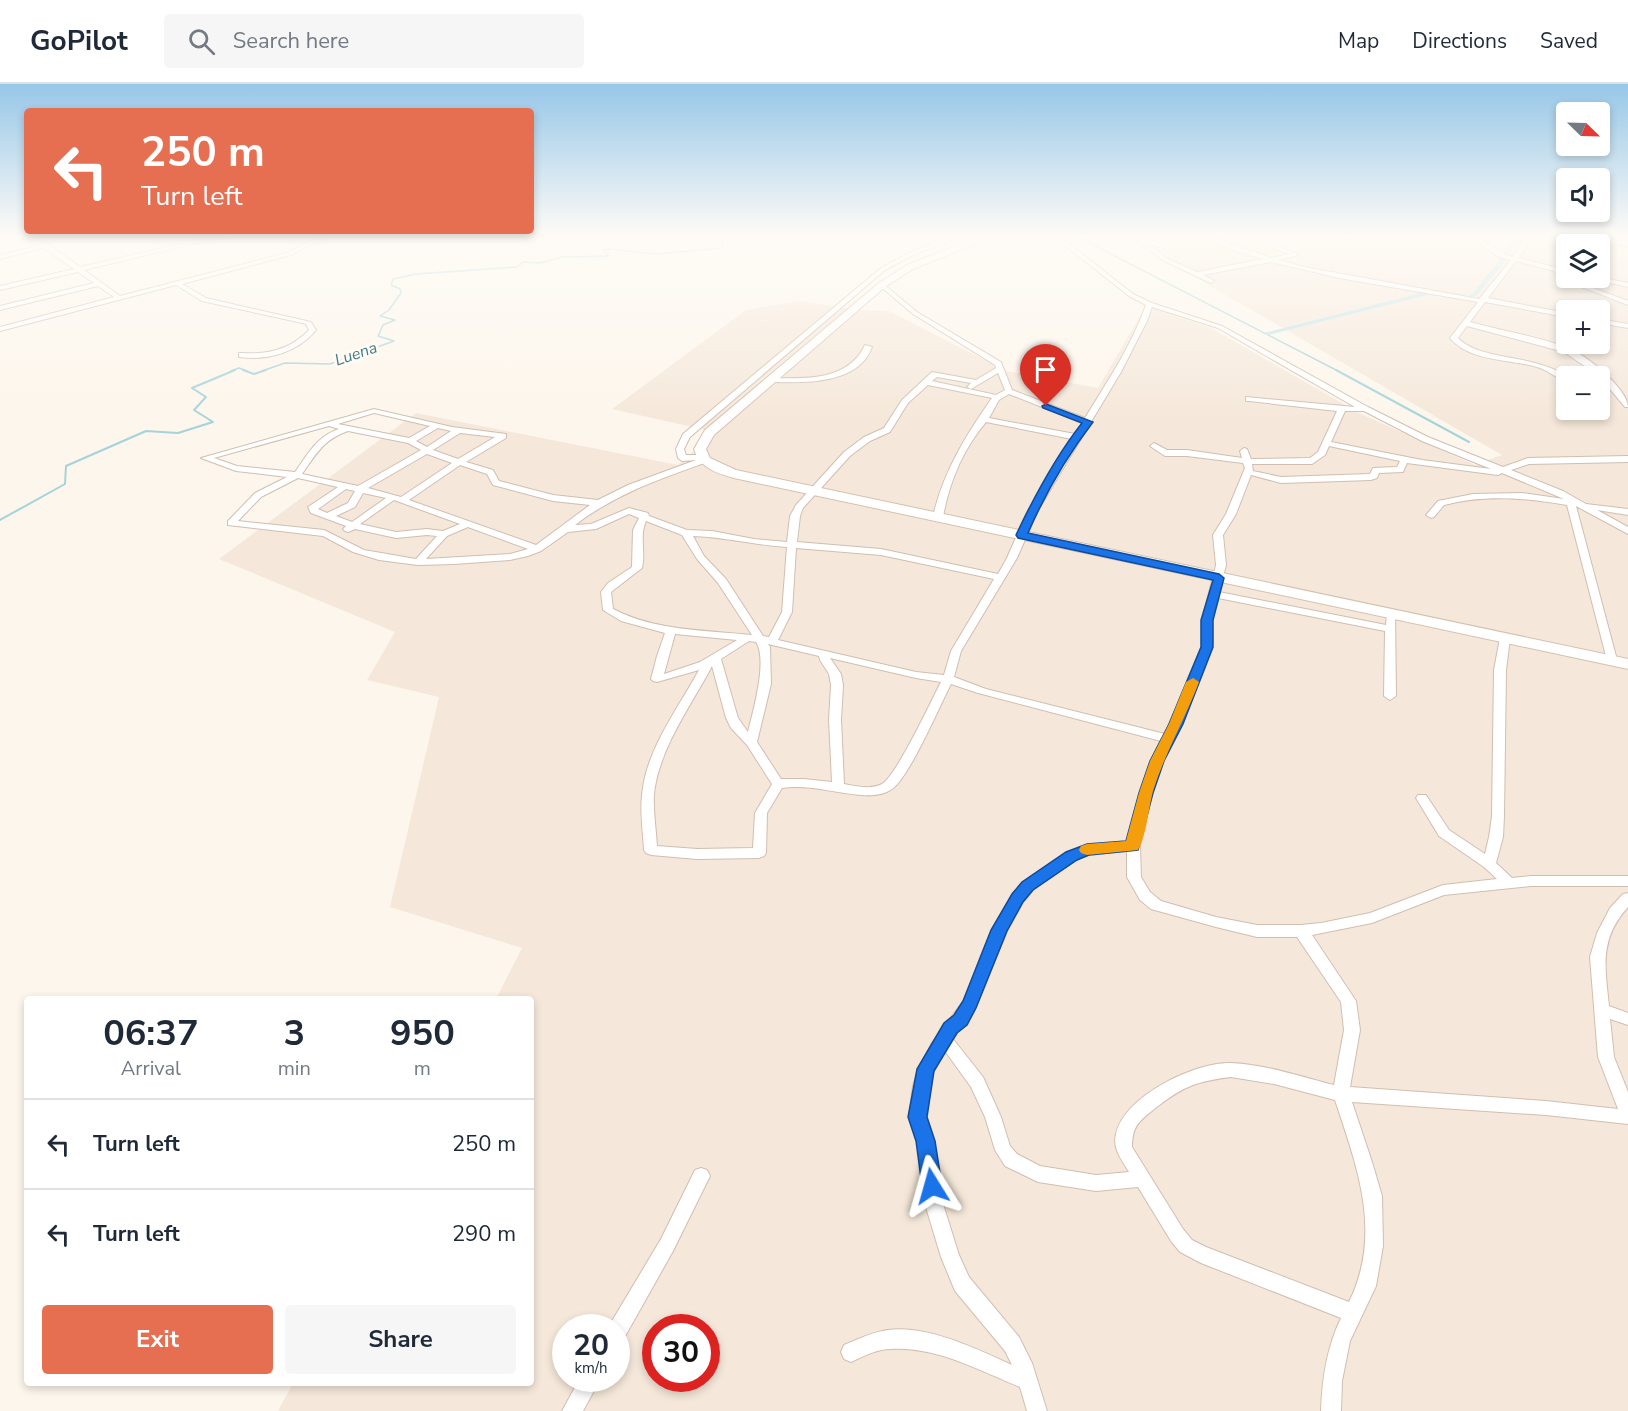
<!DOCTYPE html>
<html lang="en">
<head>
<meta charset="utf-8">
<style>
	:root { --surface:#fff; --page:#f6f6f7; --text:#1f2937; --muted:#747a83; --line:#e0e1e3; --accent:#e76f51 }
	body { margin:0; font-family:"Nunito Sans",sans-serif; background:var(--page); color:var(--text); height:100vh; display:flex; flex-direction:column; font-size:22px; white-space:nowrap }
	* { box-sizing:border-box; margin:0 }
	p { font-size:20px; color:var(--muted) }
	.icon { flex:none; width:33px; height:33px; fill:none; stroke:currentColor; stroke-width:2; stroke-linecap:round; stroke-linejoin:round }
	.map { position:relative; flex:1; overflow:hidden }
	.sheet { position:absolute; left:24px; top:912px; width:510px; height:390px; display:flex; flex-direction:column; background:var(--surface); border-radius:6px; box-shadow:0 3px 9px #0003 }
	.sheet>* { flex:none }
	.banner { position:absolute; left:24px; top:24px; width:510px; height:126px; border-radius:6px; box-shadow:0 3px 9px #0003; background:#e76f51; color:#fff; overflow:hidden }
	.needle { width:39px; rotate:113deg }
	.tools { position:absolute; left:1556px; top:18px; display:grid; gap:12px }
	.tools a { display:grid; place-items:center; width:54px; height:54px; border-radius:6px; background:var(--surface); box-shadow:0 3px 9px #0003; font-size:30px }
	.speed { position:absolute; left:552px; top:1230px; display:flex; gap:12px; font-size:30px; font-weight:700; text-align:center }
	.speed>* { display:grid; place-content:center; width:78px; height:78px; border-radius:50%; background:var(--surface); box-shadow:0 3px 9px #0003; line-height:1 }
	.speed small { font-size:15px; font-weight:400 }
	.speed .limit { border:9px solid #d22; background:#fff; color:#111 }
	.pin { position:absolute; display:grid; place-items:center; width:51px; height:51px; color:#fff; margin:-62px -26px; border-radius:50% 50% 50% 0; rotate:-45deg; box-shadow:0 0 6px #0007 }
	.pin .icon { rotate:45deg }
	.me { position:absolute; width:66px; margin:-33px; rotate:352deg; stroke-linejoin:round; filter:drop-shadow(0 0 4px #0008) }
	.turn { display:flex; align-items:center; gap:21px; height:126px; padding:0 18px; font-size:27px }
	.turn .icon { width:78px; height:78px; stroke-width:2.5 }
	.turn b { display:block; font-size:42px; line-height:51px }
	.eta { display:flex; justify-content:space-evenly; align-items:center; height:102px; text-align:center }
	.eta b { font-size:36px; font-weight:700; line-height:42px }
	.button { display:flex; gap:12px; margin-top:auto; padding:12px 18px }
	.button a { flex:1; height:69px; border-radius:6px; background:var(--accent); color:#fff; font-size:24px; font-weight:700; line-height:69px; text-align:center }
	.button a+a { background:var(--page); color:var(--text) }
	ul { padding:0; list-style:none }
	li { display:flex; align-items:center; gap:18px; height:90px; padding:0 18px; border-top:2px solid var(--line) }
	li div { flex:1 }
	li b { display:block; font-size:22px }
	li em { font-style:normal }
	header { display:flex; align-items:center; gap:36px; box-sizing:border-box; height:84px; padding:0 30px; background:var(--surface); border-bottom:2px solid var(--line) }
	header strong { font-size:28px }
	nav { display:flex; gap:33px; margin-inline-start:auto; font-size:21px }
	.search { width:420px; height:54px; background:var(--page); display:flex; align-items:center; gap:15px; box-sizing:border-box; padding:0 21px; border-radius:6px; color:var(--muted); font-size:22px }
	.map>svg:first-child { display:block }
	.residential { fill:#f5e8da; fill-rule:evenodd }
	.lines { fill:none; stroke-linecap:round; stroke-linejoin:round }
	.stream-far1 { stroke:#a5d3da; stroke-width:1.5 }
	.stream { stroke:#a5d3da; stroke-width:2 }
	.canal { fill:#bfe3e8; fill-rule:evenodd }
	.minor-casing { stroke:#d1beb0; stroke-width:2 }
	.secondary-casing { stroke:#d6c0b0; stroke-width:2 }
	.minor { fill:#fff; fill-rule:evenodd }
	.secondary { fill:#fff; fill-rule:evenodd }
	.route { fill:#1a73e8; stroke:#114b97; stroke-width:1.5 }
	.slow { fill:#f59e0b }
	.labels { text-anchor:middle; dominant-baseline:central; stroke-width:6; stroke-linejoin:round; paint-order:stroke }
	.far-water-label { font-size:16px; font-style:italic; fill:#437c86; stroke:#fffaf3 }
</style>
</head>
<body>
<header>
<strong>GoPilot</strong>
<div class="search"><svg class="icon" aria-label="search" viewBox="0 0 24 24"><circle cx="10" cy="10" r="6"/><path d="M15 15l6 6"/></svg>Search here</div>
<nav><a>Map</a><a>Directions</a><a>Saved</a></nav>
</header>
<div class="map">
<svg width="1628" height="1327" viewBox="0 0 1628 1327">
	<rect width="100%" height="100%" fill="#fdf6ec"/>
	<path class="residential" d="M 1122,151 L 1628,151 L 1628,1327 L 278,1327 L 293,1299 L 531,1299 L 531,915 L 496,915 L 522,864 L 390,823 L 439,613 L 367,596 L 395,548 L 219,475 L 416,329 L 678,381 L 715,348 L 612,325 L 746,226 L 800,217 L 859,226 L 889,227 L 1006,287 L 1098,304 L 1146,222 L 1211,244 L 1361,330 L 1475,381 L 1502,371 ZM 1566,160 L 1599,160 L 1599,194 L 1566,194 ZM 1566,226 L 1599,226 L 1599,260 L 1566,260 ZM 1566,292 L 1599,292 L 1599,326 L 1566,326 ZM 566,1244 L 616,1244 L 616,1294 L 566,1294 ZM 656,1244 L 706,1244 L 706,1294 L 656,1294 Z"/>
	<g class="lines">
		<g class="stream-far1">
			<path d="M 1074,151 L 1338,287"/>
			<path d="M 231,287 L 239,284 L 247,287"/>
			<path d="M 262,287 L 285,279 L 330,280 L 394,257 L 378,252 L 383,241 L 395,236 L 380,232 L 389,226 L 401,209 L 400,205 L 391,201 L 393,195 L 416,190 L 517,183 L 523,178 L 540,179 L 562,173 L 609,172 L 603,166 L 609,165 L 656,170 L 723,164 L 721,151"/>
		</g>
		<g class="stream">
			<path d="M 243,286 L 254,290 L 266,286"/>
			<path d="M 1336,286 L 1469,358"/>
			<path d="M 0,436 L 65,400 L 66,382 L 146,347 L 178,349 L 213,338 L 194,326 L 206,313 L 192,304 L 235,286"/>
		</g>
		<g class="canal">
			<path d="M 1515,151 L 1521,151 L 1503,180 L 1476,212 L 1469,213 L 1469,211 L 1472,210 L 1498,178 Z"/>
			<path d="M 1425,208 L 1427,209 L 1427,211 L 1268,251 L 1264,249 Z"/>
		</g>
		<defs>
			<g id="minor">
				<path d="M 20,151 C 40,151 65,172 80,183 L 219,151 L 231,151 L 84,186 L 120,212 L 287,169 L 322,151 L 330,151 L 291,171 L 182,200 L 206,214 L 311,238 L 316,246 C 298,268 268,277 239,273 L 239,269 L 242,269 C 268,271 291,265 309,246 L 306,240 L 298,238 L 202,217 L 176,201 L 0,247 L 0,243 L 114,213 L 98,202 L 0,226 L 0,222 L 94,199 L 78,188 L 0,206 L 0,202 L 74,185 L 43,164 L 0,175 L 0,171 L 39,162 Z"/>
				<path d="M 953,151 L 962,151 L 913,171 L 885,186 L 690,353 L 684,365 L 686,371 L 705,371 L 708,376 L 707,378 C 660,395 615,410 575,441 L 591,440 L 629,424 L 648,429 L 649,432 L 687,446 L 712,447 L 754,455 L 787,458 L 790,432 L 796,421 L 844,368 L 864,353 L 884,344 L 902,316 L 932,288 L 976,296 L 996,284 L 995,281 L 913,230 L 880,202 L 880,200 L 882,199 L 917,228 L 1001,278 L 1012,306 L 1085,334 C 1107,298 1132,261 1146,221 L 1129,212 L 1058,156 L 1047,151 L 1062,154 L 1133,210 L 1152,219 L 1222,242 L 1368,323 L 1428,353 L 1503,383 L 1528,374 L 1628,372 L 1628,378 L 1529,380 L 1511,386 L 1563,407 L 1586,420 L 1628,425 L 1628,431 L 1597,426 L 1628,443 L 1628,450 L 1576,422 L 1617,576 L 1612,579 L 1607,576 L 1567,421 C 1526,414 1485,410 1444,421 L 1434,433 L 1431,434 L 1426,431 L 1438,417 L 1473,410 L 1522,409 L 1564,415 L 1502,389 L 1498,391 L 1407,379 L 1403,388 L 1379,389 L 1377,394 L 1371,396 L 1281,399 L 1251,391 L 1236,430 L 1223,451 L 1226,481 L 1219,508 L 1386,541 L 1387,528 L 1395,528 L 1396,612 L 1390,616 L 1384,612 L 1385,547 L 1218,514 L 1212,536 L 1212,563 L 1182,641 L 1163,677 L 1152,709 L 1140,762 L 1141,793 L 1150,808 L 1161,817 L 1216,833 L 1257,841 L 1301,841 L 1321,839 L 1370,829 L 1443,801 L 1497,795 L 1484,783 L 1439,752 L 1416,714 L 1418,711 L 1426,711 L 1449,746 L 1485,770 L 1489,753 L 1492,732 L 1494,586 L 1500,554 L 1505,551 L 1510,554 L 1506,586 L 1504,732 L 1503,753 L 1496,779 L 1512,794 L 1531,792 L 1628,792 L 1628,802 L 1531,802 L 1444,811 L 1372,839 L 1312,851 L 1356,917 L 1360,946 L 1350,1003 L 1546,1017 L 1618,1025 L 1598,973 L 1590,873 L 1597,849 L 1610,824 L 1623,810 L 1628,809 L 1628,823 C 1599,855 1605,883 1609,922 L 1628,929 L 1628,941 L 1610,935 L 1614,973 L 1628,1008 L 1628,1040 L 1546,1031 L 1352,1018 L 1372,1078 L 1382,1112 L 1383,1162 L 1376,1202 L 1350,1257 L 1342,1297 L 1341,1327 L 1321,1327 C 1322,1294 1327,1263 1341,1234 L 1201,1179 L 1180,1168 L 1171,1157 L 1138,1103 L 1096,1107 L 1038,1098 L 1005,1082 L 995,1066 L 985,1033 L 971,1003 L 945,967 L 934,987 L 929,1002 L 925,1033 L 933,1057 L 943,1120 L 959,1171 L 969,1193 L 1019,1253 L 1032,1279 L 1047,1327 L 1027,1327 L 1020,1303 C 980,1287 936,1262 891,1265 C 877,1265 864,1272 851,1278 L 844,1275 L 841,1268 L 844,1261 C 858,1255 873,1248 888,1246 C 928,1241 977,1265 1012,1281 L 1005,1267 L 955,1207 L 941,1173 L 925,1120 L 917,1057 L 909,1033 L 913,1002 L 918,985 L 932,959 L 964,916 L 995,842 L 1013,810 L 1023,798 L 1066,769 L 1087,761 L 1127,758 C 1136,723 1144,689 1161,657 L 978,609 L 951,600 C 939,623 910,692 892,705 C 884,711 871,712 861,711 C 834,709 809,700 782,704 L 767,729 L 766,769 L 764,772 L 759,774 L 697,775 L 651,771 L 646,769 L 644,766 C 643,748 640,729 642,711 C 646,665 678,625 699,586 L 657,598 L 653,597 L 651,595 L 657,572 L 665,549 L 621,537 L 603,526 L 601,508 L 608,499 L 632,483 L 633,446 L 639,434 L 629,430 L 596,445 L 568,448 L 541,467 L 528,472 L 510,476 L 454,480 L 418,481 L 379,476 L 353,468 L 323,452 L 228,441 L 228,437 L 255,409 L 287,393 L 236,387 L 201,374 L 374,325 L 452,343 L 506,350 L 506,354 L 466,378 L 493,386 L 499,397 L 553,411 L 598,416 L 628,401 L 696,376 L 682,377 L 678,374 L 676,365 L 683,350 L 881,184 L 909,169 ZM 1152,223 L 1218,244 L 1355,323 L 1246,313 L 1246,317 L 1249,317 L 1337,327 L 1318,368 L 1310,374 L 1253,375 L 1251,375 L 1247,365 L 1244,364 L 1240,367 L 1242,374 L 1187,366 L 1167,366 L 1154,359 L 1150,362 L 1165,372 L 1187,372 L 1243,379 L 1245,384 L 1226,430 L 1213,451 L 1216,481 L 1202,536 L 1202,563 L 1165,650 L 986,605 L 954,593 L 961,567 L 1017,474 L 1037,428 L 1121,288 L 1147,237 ZM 998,289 L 1005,306 L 996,311 L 932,297 L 937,293 L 971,299 L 967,303 L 971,305 ZM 928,301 L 992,314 C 966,351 943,388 933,433 L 935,435 L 938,436 L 943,433 C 949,399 963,365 986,338 L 1072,355 L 1027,428 L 1007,474 L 998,490 L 881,465 L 797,458 L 800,432 L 803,424 L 850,372 L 870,357 L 890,348 L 908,319 ZM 1009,310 L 1082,339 L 1075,350 L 989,334 L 999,316 ZM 1345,327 L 1364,327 L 1422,357 L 1491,385 L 1422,376 L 1331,358 ZM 374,329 L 430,342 L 409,354 L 338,340 ZM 329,342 L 339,345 C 317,352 308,370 295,388 L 237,382 L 214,374 ZM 438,344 L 451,347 L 427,363 L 416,357 ZM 348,347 L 408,359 L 421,366 L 358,402 L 302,390 C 317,369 323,356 348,347 ZM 460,349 L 495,353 L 458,375 L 433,366 ZM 1329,362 L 1400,377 L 1397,383 L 1373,384 L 1370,390 L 1281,393 L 1253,387 L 1252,380 L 1312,380 L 1325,371 ZM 427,370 L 452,379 L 401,413 L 368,404 ZM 460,381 L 487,390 L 493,401 L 553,417 L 590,421 L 536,461 L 409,416 ZM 298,394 L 338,403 L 308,423 L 311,429 L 346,442 L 343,445 L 345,447 L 348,448 L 355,445 L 396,454 L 427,451 L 437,452 L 416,475 L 364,466 L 324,446 L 238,437 L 261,413 ZM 346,405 L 355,407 L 348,419 L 327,429 L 318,425 ZM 363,409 L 386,414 L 352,438 L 336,432 L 355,423 ZM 394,416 L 460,440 L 443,447 L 427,445 L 396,448 L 360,440 ZM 646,437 L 682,451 L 697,475 L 718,499 L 752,551 C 705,546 655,547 613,525 L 611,508 L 642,484 C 646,468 639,453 646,437 ZM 468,443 L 528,465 L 510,470 L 426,475 L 447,452 ZM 693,452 C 724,453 755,461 787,463 L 782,528 L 769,553 L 763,552 L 726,495 L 704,472 ZM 796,464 L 881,471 L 994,495 L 951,567 L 944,591 L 916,588 L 778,556 L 792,528 ZM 675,550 L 737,556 L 700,578 L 664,590 ZM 749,557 L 756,558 C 768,576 753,627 748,648 L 738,634 L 721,575 ZM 768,560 L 819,572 L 820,576 L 829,590 L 831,601 L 829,636 L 832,698 L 804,695 L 781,695 L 757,658 L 771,600 L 770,563 ZM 830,574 L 916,594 L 941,598 C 931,617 897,691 882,700 C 871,706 855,702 844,700 L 841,636 L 843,601 L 841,590 ZM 712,582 L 726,634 L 731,644 L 747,661 L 772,700 L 755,729 L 753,764 L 697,765 L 657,762 C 656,745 653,727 654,710 C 659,664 691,622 712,582 ZM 1127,767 L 1127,793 L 1140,816 L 1151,825 L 1216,843 L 1257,853 L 1297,853 L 1341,918 L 1344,946 L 1334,1001 C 1303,993 1263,980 1231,979 C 1195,978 1124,1012 1116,1050 C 1112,1065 1122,1076 1129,1088 L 1096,1091 L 1040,1082 L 1017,1070 L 1010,1062 L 1001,1033 L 983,993 L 953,955 L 975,923 L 1007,847 L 1023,818 L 1033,806 L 1076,775 L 1088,771 ZM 1231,993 L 1274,1000 L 1335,1016 C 1357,1083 1383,1149 1349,1218 L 1206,1163 L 1192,1156 L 1183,1145 L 1132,1063 C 1132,1040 1141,1036 1158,1022 C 1184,1002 1198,997 1231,993 Z"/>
				<path d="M 1142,151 L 1148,151 L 1146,156 L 1167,161 L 1165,164 L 1147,160 L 1168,175 L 1197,188 L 1263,175 L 1232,166 L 1198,151 L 1207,151 L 1271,174 L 1289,170 L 1263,159 L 1268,158 L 1299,171 L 1279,176 L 1304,183 L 1479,215 L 1511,176 L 1497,172 L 1468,151 C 1481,151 1496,169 1513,173 L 1526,151 L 1532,151 L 1519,174 L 1566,186 L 1566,190 L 1562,189 L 1566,194 L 1628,217 L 1628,221 L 1561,195 L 1554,187 L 1516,177 L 1488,214 L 1566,229 L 1566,233 L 1485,218 L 1470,238 C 1502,247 1537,252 1568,264 C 1585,270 1628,305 1628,323 L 1625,323 L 1599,292 L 1564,268 L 1467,242 L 1458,254 C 1479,277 1535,270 1566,292 L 1566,298 C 1556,294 1548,286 1537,283 C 1510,275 1470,278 1450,254 L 1478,218 L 1339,194 L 1271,178 L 1203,191 L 1213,196 L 1214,197 L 1211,199 L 1164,177 L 1139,158 L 1125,154 L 1128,152 L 1141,155 Z"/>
				<path d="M 1328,151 L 1346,151 L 1356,154 L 1353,156 Z"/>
				<path d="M 1561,151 L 1578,151 L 1628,158 L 1628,162 Z"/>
				<path d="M 1599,193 L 1628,199 L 1628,203 L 1589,194 Z"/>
				<path d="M 1599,235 L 1628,240 L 1628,244 L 1599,239 Z"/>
				<path d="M 865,261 L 872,263 C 859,300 806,299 774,298 L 770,296 L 774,294 C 807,295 849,296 865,261 Z"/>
				<path d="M 701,1084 L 707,1086 L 710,1092 L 673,1167 L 623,1256 L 616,1258 L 616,1244 L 609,1242 L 661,1155 L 695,1086 Z"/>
				<path d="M 580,1294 L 601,1294 L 583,1327 L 562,1327 Z"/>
			</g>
			<path id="secondary" d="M 973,151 L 982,151 L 973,161 L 913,185 L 885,203 L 714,351 L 706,365 L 710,374 L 736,386 L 1628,575 L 1628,585 L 734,394 C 716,389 700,384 694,365 L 705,346 L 879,199 L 907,181 L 967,157 Z"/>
		</defs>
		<use href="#minor" class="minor-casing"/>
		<use href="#secondary" class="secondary-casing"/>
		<use href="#minor" class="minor"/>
		<use href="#secondary" class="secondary"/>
	</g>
	<linearGradient id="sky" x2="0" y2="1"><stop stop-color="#97c7e8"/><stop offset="0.45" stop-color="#fefbf6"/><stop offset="1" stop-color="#fefbf6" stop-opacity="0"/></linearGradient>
	<rect width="1628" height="337" fill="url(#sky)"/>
	<path class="route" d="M 1046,320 L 1093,338 C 1067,372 1045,410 1028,449 L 1219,490 L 1224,494 L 1213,536 L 1213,563 L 1183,640 L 1164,677 L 1153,709 L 1138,766 L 1089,771 L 1077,776 L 1033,806 L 1023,818 L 1007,847 L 976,924 L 967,941 L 957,949 L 934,987 L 927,1033 L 935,1057 L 942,1102 L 939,1108 L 932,1111 L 925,1108 L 922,1102 L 916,1057 L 908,1033 L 917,985 L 944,939 L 954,931 L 963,917 L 991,846 L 1012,810 L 1022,798 L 1066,768 L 1087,760 L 1126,757 L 1139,709 L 1150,677 L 1169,640 L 1201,563 L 1201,536 L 1213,496 L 1018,454 L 1016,451 C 1034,413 1056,372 1082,339 L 1043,324 L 1042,322 Z"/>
	<path class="slow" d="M 1193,594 L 1199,598 C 1185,635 1165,669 1153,707 C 1148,726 1147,749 1138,766 L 1087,771 L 1081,769 L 1079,766 L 1081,762 L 1087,760 L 1126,757 L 1139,709 L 1150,677 L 1169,640 L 1186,598 Z"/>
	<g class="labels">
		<g class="far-water-label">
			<text transform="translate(356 270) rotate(-19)">Luena</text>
		</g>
	</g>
</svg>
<div class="tools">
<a><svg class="needle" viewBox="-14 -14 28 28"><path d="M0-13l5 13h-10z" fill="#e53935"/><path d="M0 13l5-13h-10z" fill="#747a83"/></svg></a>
<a><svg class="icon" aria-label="sound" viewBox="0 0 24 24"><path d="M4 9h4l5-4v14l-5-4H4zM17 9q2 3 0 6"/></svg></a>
<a><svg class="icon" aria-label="layers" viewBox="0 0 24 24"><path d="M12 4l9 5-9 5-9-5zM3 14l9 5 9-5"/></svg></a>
<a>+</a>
<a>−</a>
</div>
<div class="speed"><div>20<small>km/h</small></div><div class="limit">30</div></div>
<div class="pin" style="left:1046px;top:322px;background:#d93025"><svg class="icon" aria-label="arrive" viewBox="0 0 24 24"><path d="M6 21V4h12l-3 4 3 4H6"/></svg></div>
<svg class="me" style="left:932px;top:1102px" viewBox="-20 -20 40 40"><path d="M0-17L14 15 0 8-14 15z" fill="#1a73e8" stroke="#fff" stroke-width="4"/></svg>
<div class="banner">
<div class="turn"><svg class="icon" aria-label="left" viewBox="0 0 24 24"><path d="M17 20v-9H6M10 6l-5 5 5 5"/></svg><div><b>250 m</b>Turn left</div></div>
</div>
<section class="sheet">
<div class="eta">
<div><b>06:37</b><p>Arrival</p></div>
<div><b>3</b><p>min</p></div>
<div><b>950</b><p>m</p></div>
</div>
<ul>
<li><svg class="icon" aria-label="left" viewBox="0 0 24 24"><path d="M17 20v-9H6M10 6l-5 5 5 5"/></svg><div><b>Turn left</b></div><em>250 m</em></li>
<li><svg class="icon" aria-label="left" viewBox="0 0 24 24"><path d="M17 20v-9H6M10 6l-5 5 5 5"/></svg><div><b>Turn left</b></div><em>290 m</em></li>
</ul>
<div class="button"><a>Exit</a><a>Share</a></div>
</section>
</div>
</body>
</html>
